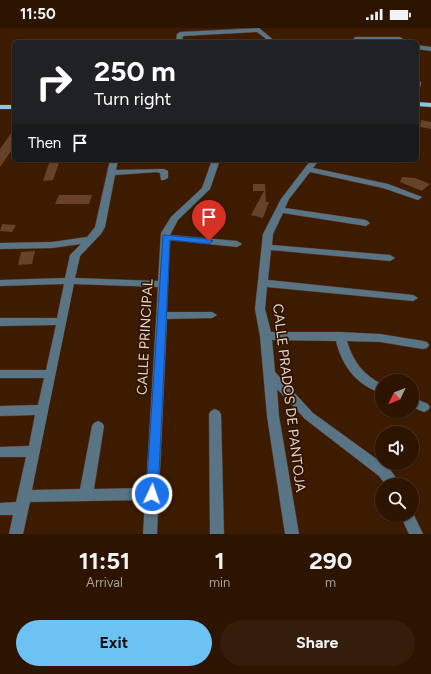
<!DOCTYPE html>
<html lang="en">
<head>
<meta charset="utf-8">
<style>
	:root { --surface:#2d1401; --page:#351d0b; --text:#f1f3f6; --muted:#a79e99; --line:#483323; --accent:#6cc2f3 }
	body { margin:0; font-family:Figtree,sans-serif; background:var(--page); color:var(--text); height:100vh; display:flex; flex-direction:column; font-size:15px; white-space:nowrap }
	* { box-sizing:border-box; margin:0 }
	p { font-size:13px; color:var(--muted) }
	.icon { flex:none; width:22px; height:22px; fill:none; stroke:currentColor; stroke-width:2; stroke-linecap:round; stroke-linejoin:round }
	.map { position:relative; height:506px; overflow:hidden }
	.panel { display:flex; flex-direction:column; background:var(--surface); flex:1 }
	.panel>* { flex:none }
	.guide { position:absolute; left:12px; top:12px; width:407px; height:122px; border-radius:6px; box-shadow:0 1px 3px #0004,0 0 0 1px var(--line); background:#202124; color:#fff; overflow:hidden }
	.needle { width:26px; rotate:227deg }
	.tools { position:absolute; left:375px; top:346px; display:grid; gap:8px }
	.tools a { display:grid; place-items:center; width:44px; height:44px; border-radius:50%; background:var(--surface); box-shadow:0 1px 3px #0004,0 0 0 1px var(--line); font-size:20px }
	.pin { position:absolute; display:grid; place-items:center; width:34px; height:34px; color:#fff; margin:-41px -17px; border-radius:50% 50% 50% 0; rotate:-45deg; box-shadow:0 0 4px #0007 }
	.pin .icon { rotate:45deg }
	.me { position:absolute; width:44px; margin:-22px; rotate:3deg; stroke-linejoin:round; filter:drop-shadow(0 0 3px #0008) }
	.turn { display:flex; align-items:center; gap:14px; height:84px; padding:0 16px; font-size:18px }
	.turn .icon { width:52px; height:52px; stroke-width:2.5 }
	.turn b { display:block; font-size:28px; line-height:34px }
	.then { display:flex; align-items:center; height:38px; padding:0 16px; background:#0003; gap:8px; font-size:15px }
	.eta { display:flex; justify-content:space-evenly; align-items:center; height:68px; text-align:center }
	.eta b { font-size:24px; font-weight:700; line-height:28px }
	.action { display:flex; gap:8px; margin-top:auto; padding:8px 16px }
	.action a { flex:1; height:46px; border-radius:24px; background:var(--accent); color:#111; font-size:16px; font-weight:700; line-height:46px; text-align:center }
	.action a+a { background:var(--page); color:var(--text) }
	.status { display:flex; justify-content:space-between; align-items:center; height:28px; padding:0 20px; background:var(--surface); direction:ltr }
	.status svg { height:11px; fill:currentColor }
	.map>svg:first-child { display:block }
	.building { fill:#674228 }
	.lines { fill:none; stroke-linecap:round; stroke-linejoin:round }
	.minor-casing { stroke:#583820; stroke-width:1 }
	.major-casing { stroke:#583820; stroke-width:1 }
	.minor { fill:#597485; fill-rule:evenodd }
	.major { fill:#8bc4e6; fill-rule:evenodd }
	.route { fill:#1a73e8; stroke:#114b97 }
	.labels { text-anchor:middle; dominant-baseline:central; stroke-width:3.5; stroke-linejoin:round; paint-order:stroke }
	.street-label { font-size:14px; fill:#e8d2c3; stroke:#2d1402 }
</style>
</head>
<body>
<div class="status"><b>11:50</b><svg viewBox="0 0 49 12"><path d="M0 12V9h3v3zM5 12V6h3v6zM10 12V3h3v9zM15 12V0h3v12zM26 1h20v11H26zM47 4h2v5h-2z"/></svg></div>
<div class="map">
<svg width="431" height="506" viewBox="0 0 431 506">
	<rect width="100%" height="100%" fill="#3c1b01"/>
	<g class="building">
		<path d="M 421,92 L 431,94 L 431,101 L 420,99 Z"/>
		<path d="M 14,101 L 14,119 L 0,139 L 0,121 Z"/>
		<path d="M 50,132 L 60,132 L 53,152 L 43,153 Z"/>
		<path d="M 402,149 L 415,150 L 430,156 L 422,163 L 400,154 Z"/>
		<path d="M 253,156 L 265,156 L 266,174 L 269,174 L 263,190 L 251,187 L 264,163 L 253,163 Z"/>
		<path d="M 59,167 L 92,167 L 89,176 L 55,176 Z"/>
		<path d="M 2,196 L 16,197 L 12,204 L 0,203 Z"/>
		<path d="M 35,223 L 32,236 L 18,237 L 21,224 Z"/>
	</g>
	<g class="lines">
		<defs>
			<g id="minor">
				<path d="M 259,0 L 276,14 L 270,14 L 257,4 L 183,8 L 182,14 L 176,14 L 177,6 L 180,4 Z"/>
				<path d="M 356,9 L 400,9 L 403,11 L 400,13 L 354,12 L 354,10 Z"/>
				<path d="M 417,17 L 431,19 L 431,23 L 417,21 Z"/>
				<path d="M 417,52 L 421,54 L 420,60 L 417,62 Z"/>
				<path d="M 110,132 L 118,132 L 116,142 L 164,141 L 168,143 L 168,150 L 164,152 L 161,152 L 160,145 L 157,144 L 115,147 L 105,199 L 101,206 L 80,228 L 75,250 L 158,253 L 161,205 L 171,189 L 202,160 L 212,132 L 220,132 L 210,161 L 178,192 L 170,207 L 237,213 L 242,216 L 237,219 L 170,212 L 167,284 L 212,284 L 217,287 L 212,290 L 167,291 L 157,506 L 143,506 L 145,472 L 30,474 L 23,506 L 9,506 L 13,487 L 0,487 L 0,475 L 16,474 L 26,429 L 0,429 L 0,419 L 29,418 L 35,387 L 0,388 L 0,378 L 38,377 L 44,350 L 0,350 L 0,342 L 46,342 L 56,297 L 0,298 L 0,290 L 57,290 L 64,256 L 0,258 L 0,252 L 65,250 L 70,227 L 81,216 L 52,220 L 0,221 L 0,215 L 52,214 L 87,209 L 95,199 ZM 74,256 L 158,259 L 146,460 L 94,461 L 104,398 L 102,395 L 98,393 L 94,395 L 92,398 L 80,461 L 32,462 Z"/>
				<path d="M 311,132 L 319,132 L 313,140 L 388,156 L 422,169 L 418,172 L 383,160 L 310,144 L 289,171 L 285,180 L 366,192 L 370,195 L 366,198 L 283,185 L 273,206 L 272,217 L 390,227 L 395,230 L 390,233 L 271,222 L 268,252 L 413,267 L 418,270 L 413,273 L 267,259 L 265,281 L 271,304 L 340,304 L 380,306 L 423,313 L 427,314 L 429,317 L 427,320 L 423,321 L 380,314 L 347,313 C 353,333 363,347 382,356 L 382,365 C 357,358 342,338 336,313 L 272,312 L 275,344 L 313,385 L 389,440 L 401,457 L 386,457 L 379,448 L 305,391 L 277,361 L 279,388 L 299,506 L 285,506 L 267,388 L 260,308 L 255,281 L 263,206 L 281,171 Z"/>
				<path d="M 386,132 L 398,132 L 399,133 L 395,135 Z"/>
				<path d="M 412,369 L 428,376 L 430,379 L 428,382 L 424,384 L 412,379 Z"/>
				<path d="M 215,381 L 219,383 L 221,386 L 224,506 L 210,506 L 209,386 L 211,383 Z"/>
				<path d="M 412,483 L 423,506 L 409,506 L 400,487 L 412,487 Z"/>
			</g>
			<g id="major">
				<path d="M 417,74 L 431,75 L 431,79 L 417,78 Z"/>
				<rect x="0" y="77" width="14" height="4"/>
			</g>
		</defs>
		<use href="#minor" class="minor-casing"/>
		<use href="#major" class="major-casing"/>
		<use href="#minor" class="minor"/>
		<use href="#major" class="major"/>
	</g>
	<path class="route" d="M 163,207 L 209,211 L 213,213 L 209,216 L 170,212 L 158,466 L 157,469 L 152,471 L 148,469 L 146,466 Z"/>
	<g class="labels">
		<g class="street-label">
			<text transform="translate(145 309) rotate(-87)">CALLE PRINCIPAL</text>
			<text transform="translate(289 370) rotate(83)">CALLE PRADOS DE PANTOJA</text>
		</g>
	</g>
</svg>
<div class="tools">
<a><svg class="needle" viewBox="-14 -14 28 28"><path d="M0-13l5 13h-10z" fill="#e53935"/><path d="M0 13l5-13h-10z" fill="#a79e99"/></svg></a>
<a><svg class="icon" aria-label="sound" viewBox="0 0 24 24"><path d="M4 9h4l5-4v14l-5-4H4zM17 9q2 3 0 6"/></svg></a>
<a><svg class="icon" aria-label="search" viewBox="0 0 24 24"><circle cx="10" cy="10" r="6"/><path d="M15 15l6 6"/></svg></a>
</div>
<div class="pin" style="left:209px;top:213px;background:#d93025"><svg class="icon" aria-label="arrive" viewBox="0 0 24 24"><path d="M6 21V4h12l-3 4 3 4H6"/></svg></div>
<svg class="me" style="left:152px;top:466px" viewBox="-20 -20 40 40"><circle r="17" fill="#1a73e8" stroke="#fff" stroke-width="3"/><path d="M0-11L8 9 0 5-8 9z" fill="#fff"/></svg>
<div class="guide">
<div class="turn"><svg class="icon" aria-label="right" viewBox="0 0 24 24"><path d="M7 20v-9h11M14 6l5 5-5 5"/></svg><div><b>250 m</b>Turn right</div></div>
<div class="then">Then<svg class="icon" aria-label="arrive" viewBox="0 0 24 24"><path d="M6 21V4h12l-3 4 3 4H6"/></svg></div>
</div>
</div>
<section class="panel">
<div class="eta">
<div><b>11:51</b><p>Arrival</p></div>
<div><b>1</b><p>min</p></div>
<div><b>290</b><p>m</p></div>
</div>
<div class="action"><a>Exit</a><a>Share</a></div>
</section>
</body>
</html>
